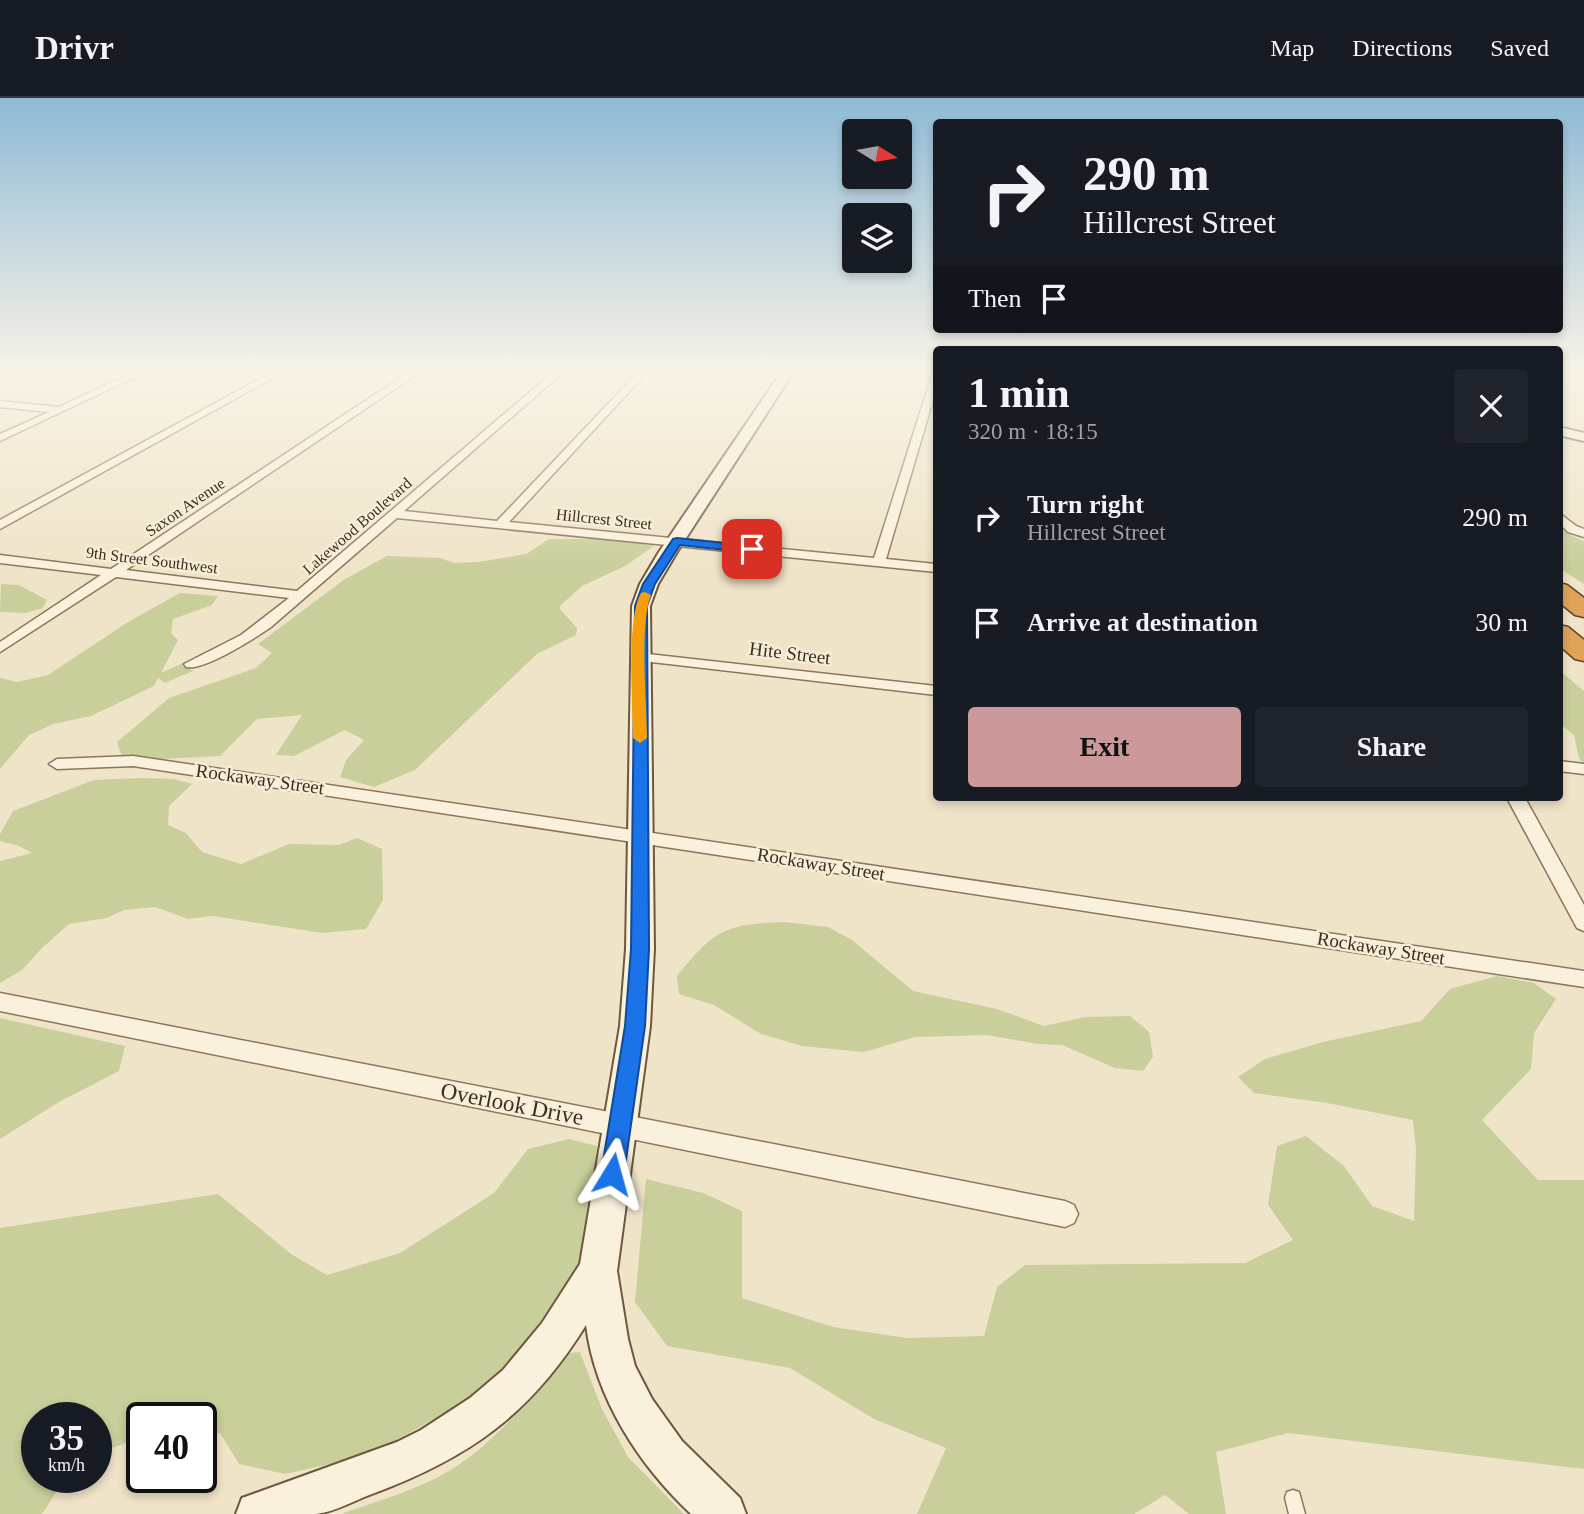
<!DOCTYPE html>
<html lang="en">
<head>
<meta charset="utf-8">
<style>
	:root { --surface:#171b24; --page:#20242c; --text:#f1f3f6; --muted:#9ea1a6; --line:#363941; --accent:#cc999b }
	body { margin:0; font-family:Georgia,serif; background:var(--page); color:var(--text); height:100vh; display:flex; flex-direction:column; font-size:26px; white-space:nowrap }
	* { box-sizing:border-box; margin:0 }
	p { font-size:23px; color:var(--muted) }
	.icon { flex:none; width:38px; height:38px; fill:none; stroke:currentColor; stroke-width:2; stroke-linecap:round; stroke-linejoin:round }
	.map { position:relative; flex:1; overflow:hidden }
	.drawer { position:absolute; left:933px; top:248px; width:630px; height:455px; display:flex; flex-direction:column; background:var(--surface); border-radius:7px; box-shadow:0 4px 10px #0003 }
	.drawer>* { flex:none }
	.top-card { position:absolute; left:933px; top:21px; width:630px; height:214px; border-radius:7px; box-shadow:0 4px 10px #0003; background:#171b24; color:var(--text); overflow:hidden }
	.needle { width:46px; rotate:101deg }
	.controls { position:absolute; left:842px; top:21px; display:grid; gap:14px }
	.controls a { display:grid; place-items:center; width:70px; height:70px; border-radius:7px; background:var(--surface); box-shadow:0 4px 10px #0003; font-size:35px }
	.speed { position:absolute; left:21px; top:1304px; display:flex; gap:14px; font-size:35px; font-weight:700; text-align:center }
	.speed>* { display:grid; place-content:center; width:91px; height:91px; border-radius:50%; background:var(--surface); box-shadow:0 4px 10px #0003; line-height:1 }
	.speed small { font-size:18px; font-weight:400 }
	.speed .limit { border:4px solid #111; border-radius:10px; background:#fff; color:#111 }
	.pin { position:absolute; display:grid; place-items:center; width:60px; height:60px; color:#fff; margin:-30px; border-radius:14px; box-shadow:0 4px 10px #0006 }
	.me { position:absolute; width:77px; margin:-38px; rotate:8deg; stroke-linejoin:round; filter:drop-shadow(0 0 5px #0008) }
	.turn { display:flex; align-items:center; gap:24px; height:147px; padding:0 35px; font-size:32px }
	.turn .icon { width:91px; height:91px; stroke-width:2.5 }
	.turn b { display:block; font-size:49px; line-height:60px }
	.then { display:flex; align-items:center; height:66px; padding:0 35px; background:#0003; gap:14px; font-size:26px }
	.round { display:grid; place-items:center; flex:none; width:74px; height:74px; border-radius:7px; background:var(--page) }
	.overview { display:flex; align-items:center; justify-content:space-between; height:119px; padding:0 35px }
	h1 { font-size:42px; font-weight:600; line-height:52px }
	.primary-button { display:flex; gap:14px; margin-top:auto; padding:14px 35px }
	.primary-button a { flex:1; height:80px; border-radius:7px; background:var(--accent); color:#111; font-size:28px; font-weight:600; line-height:80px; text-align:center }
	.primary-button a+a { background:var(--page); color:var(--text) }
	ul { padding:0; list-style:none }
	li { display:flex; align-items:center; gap:21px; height:105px; padding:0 35px }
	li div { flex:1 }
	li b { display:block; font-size:26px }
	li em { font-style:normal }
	header { display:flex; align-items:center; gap:42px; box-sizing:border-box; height:98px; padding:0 35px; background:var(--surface); border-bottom:2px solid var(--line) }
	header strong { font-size:33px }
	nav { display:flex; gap:38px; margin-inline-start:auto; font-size:24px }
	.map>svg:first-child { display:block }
	.green { fill:#c9cf9b }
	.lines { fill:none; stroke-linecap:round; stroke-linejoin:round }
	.lane-casing { stroke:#8d765c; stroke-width:3 }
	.street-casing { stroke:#8d765c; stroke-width:3 }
	.secondary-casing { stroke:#6f573f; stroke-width:4 }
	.highway-casing { stroke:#5b4430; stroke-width:3 }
	.lane { fill:#faf1dc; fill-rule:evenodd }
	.street { fill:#faf1dc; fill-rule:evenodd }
	.secondary { fill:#faf1dc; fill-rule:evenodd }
	.highway { fill:#e0a458; fill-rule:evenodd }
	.route { fill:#1a73e8; stroke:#114b97; stroke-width:2 }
	.slow { fill:#f59e0b }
	.labels { text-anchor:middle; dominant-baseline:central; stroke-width:5; stroke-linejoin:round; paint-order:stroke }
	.far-street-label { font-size:16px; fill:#3d2e20; stroke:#f7eed8 }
	.street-label { font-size:19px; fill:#3d2e20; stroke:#f7eed8 }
	.near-street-label { font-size:23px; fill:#3d2e20; stroke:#f7eed8 }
</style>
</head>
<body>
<header>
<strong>Drivr</strong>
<nav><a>Map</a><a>Directions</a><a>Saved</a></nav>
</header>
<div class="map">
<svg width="1584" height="1416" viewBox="0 0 1584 1416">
	<rect width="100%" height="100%" fill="#f0e4c8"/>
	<g class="green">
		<path d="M 1559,426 L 1570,437 L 1584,443 L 1584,486 L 1559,470 Z"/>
		<path d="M 549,441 L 619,441 L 654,448 L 625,468 L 582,488 L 561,507 L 559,510 L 577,530 L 576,537 L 537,556 L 415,672 L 374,689 L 340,679 L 346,662 L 364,642 L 345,632 L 294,658 L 276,657 L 302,617 L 257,621 L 220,658 L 123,663 L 117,644 L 169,600 L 256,570 L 272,555 L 258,546 L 345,481 L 387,458 L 440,460 L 454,465 L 478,464 L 526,456 Z"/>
		<path d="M 1,486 L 19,487 L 47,502 L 43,510 L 26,515 L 0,514 Z"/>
		<path d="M 180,495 L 218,498 L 212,507 L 173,521 L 171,535 L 178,542 L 161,575 L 183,565 L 193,573 L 165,585 L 158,580 L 154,588 L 91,618 L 53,626 L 29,637 L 0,671 L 0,580 L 17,584 L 48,577 L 128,524 Z"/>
		<path d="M 1559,572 L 1584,593 L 1584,666 L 1579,660 L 1574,637 L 1559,625 Z"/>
		<path d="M 142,680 L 174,681 L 192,686 L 169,708 L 168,727 L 186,735 L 202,754 L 241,766 L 289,746 L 339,747 L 357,740 L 382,751 L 383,802 L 366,831 L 322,835 L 213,818 L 188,821 L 155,809 L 124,812 L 107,820 L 69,826 L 41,851 L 22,872 L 0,885 L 0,763 L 32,755 L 19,748 L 0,743 L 0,736 L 13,713 L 94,682 Z"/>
		<path d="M 784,824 L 828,829 L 852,842 L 913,893 L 997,911 L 1044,928 L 1085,919 L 1130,918 L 1149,934 L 1153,959 L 1143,973 L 1115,970 L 1062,947 L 1038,946 L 987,937 L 915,939 L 864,954 L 802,948 L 761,936 L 714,907 L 679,896 L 677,878 C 714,832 725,826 784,824 Z"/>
		<path d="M 1497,878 L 1534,885 L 1556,901 L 1534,935 L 1531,971 L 1482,1022 L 1538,1082 L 1584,1082 L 1584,1371 L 1288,1335 L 1216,1354 L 1226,1416 L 1189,1416 L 1165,1397 L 1134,1416 L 917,1416 L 946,1350 L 874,1321 L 790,1270 L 667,1248 L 635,1204 L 646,1081 L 703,1095 L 742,1113 L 742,1200 L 833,1229 L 907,1240 L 984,1238 L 997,1189 L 1025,1167 L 1245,1165 L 1293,1142 L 1268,1107 L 1277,1048 L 1306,1038 L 1344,1068 L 1372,1108 L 1414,1123 L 1416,1051 L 1413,1022 L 1327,1005 L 1254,995 L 1238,979 L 1265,961 L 1323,944 L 1421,923 L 1450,891 Z"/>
		<path d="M 0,920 L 125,948 L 119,973 L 59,1004 L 0,1041 Z"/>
		<path d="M 569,1041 L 597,1048 L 597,1093 L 588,1152 L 542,1227 L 497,1286 L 370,1357 L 285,1376 L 239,1366 L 220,1335 L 201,1335 L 201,1320 L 142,1320 L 142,1340 L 96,1355 L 96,1320 L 37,1320 L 37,1379 L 66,1379 L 42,1416 L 0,1416 L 0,1130 L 218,1096 L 291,1156 L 327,1177 L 400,1155 L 494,1095 L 528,1051 Z"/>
		<path d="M 580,1254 L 602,1311 L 628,1359 L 684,1416 L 341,1416 C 369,1406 399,1397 426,1385 C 487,1358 526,1304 567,1255 Z"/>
	</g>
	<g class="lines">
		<defs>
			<path id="lane" d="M 1293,1392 L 1299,1394 L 1305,1416 L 1289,1416 L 1285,1400 L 1287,1394 Z"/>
			<g id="street">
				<path d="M 142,270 L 154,270 L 0,343 L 0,336 L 49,314 L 0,309 L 0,303 L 59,309 Z"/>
				<path d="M 280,270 L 291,270 L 0,431 L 0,422 Z"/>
				<path d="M 415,270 L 426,270 L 126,472 L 297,493 L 558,270 L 568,270 L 404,413 L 497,423 L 642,270 L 651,270 L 509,424 L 874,460 L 932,277 L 867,270 L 936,272 L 936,292 L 886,461 L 936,466 L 936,474 L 397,420 L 271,529 C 255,540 204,573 186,569 L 184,566 L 241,537 L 289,500 L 116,479 L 0,554 L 0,544 L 101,477 L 0,465 L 0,457 L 111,471 Z"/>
				<path d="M 1559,415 L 1576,428 L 1584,431 L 1584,439 L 1568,434 L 1559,425 Z"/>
				<path d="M 639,555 L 936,588 L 936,597 L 634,562 L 632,559 Z"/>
				<path d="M 133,658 L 1584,873 L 1584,889 L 133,668 L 57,671 L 49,666 L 57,661 Z"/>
				<path d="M 1559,663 L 1584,666 L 1584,676 L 1559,673 Z"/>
				<path d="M 1507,700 L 1525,700 L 1584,807 L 1584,833 L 1577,830 Z"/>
				<path d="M 0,895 L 1065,1103 L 1074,1107 L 1078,1116 L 1074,1125 L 1065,1129 L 0,913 Z"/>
			</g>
			<g id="secondary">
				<path d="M 784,270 L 796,270 L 677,454 L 658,486 L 650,508 L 654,851 L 650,928 L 617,1173 L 628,1241 L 635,1268 L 652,1301 L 682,1343 L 740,1400 L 746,1416 L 691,1416 C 639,1367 595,1300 586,1227 C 530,1317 470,1359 372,1396 C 355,1402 335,1414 316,1416 C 291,1416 262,1416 236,1416 L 242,1400 L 397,1344 L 421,1332 L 470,1300 L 503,1272 L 542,1225 L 580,1166 L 620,928 L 626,851 L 632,508 L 640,486 L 659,454 Z"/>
				<path d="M 1559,329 L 1584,335 L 1584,343 L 1559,337 Z"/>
			</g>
			<g id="highway">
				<path d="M 1559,485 L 1567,487 L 1584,500 L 1584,519 L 1575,517 L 1559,504 Z"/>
				<path d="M 1559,527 L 1568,529 L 1584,542 L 1584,563 L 1575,561 L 1559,547 Z"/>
			</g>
		</defs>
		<use href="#lane" class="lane-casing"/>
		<use href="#street" class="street-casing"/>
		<use href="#secondary" class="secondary-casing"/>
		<use href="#highway" class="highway-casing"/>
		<use href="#lane" class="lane"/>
		<use href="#street" class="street"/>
		<use href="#secondary" class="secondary"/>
		<use href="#highway" class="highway"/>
	</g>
	<linearGradient id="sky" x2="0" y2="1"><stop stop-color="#8fbad6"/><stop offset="0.58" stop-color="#f8f3e6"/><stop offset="1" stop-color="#f8f3e6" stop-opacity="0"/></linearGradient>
	<rect width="1584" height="469" fill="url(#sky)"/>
	<path class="route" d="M 677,440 L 752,448 L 758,451 L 752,455 L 680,447 L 655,486 L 647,508 L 649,851 L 645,928 L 624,1076 L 620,1084 L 612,1087 L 604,1084 L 601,1076 L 625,928 L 631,851 L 635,508 L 643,486 L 673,441 Z"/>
	<path class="slow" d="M 645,494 L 651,497 C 639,528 647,604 647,640 L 640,645 L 633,640 C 633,606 626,522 641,495 Z"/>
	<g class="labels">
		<g class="far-street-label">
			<text transform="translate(185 409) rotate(-34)">Saxon Avenue</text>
			<text transform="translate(604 421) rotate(6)">Hillcrest Street</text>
			<text transform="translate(357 428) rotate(-41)">Lakewood Boulevard</text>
			<text transform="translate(152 462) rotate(7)">9th Street Southwest</text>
		</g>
		<g class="street-label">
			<text transform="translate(790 555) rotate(7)">Hite Street</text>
			<text transform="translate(260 681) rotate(8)">Rockaway Street</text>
			<text transform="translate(821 766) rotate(9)">Rockaway Street</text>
			<text transform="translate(1381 850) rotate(9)">Rockaway Street</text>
		</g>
		<g class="near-street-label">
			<text transform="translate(512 1006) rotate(11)">Overlook Drive</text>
		</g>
	</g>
</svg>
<div class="controls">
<a><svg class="needle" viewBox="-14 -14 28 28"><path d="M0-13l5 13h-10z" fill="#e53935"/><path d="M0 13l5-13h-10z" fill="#9ea1a6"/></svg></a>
<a><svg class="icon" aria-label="layers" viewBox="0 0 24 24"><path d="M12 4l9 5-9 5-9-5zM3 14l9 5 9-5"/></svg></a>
</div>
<div class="speed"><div>35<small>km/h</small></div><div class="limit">40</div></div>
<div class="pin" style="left:752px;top:451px;background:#d93025"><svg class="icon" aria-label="arrive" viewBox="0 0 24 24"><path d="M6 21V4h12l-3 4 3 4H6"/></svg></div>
<svg class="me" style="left:612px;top:1076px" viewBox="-20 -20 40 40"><path d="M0-17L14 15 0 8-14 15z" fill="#1a73e8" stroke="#fff" stroke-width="4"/></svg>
<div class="top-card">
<div class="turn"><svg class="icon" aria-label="right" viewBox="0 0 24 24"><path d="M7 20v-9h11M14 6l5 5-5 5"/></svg><div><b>290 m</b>Hillcrest Street</div></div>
<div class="then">Then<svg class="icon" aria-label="arrive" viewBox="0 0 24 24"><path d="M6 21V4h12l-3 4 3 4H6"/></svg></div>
</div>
<section class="drawer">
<div class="overview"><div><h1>1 min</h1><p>320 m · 18:15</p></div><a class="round"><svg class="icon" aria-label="close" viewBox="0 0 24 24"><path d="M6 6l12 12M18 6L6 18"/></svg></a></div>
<ul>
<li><svg class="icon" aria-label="right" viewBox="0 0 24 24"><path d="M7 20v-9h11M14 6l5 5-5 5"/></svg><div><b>Turn right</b><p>Hillcrest Street</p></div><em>290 m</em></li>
<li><svg class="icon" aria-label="arrive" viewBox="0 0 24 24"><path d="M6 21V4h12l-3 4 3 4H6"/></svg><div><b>Arrive at destination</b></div><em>30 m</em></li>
</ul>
<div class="primary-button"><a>Exit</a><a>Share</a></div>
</section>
</div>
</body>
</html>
